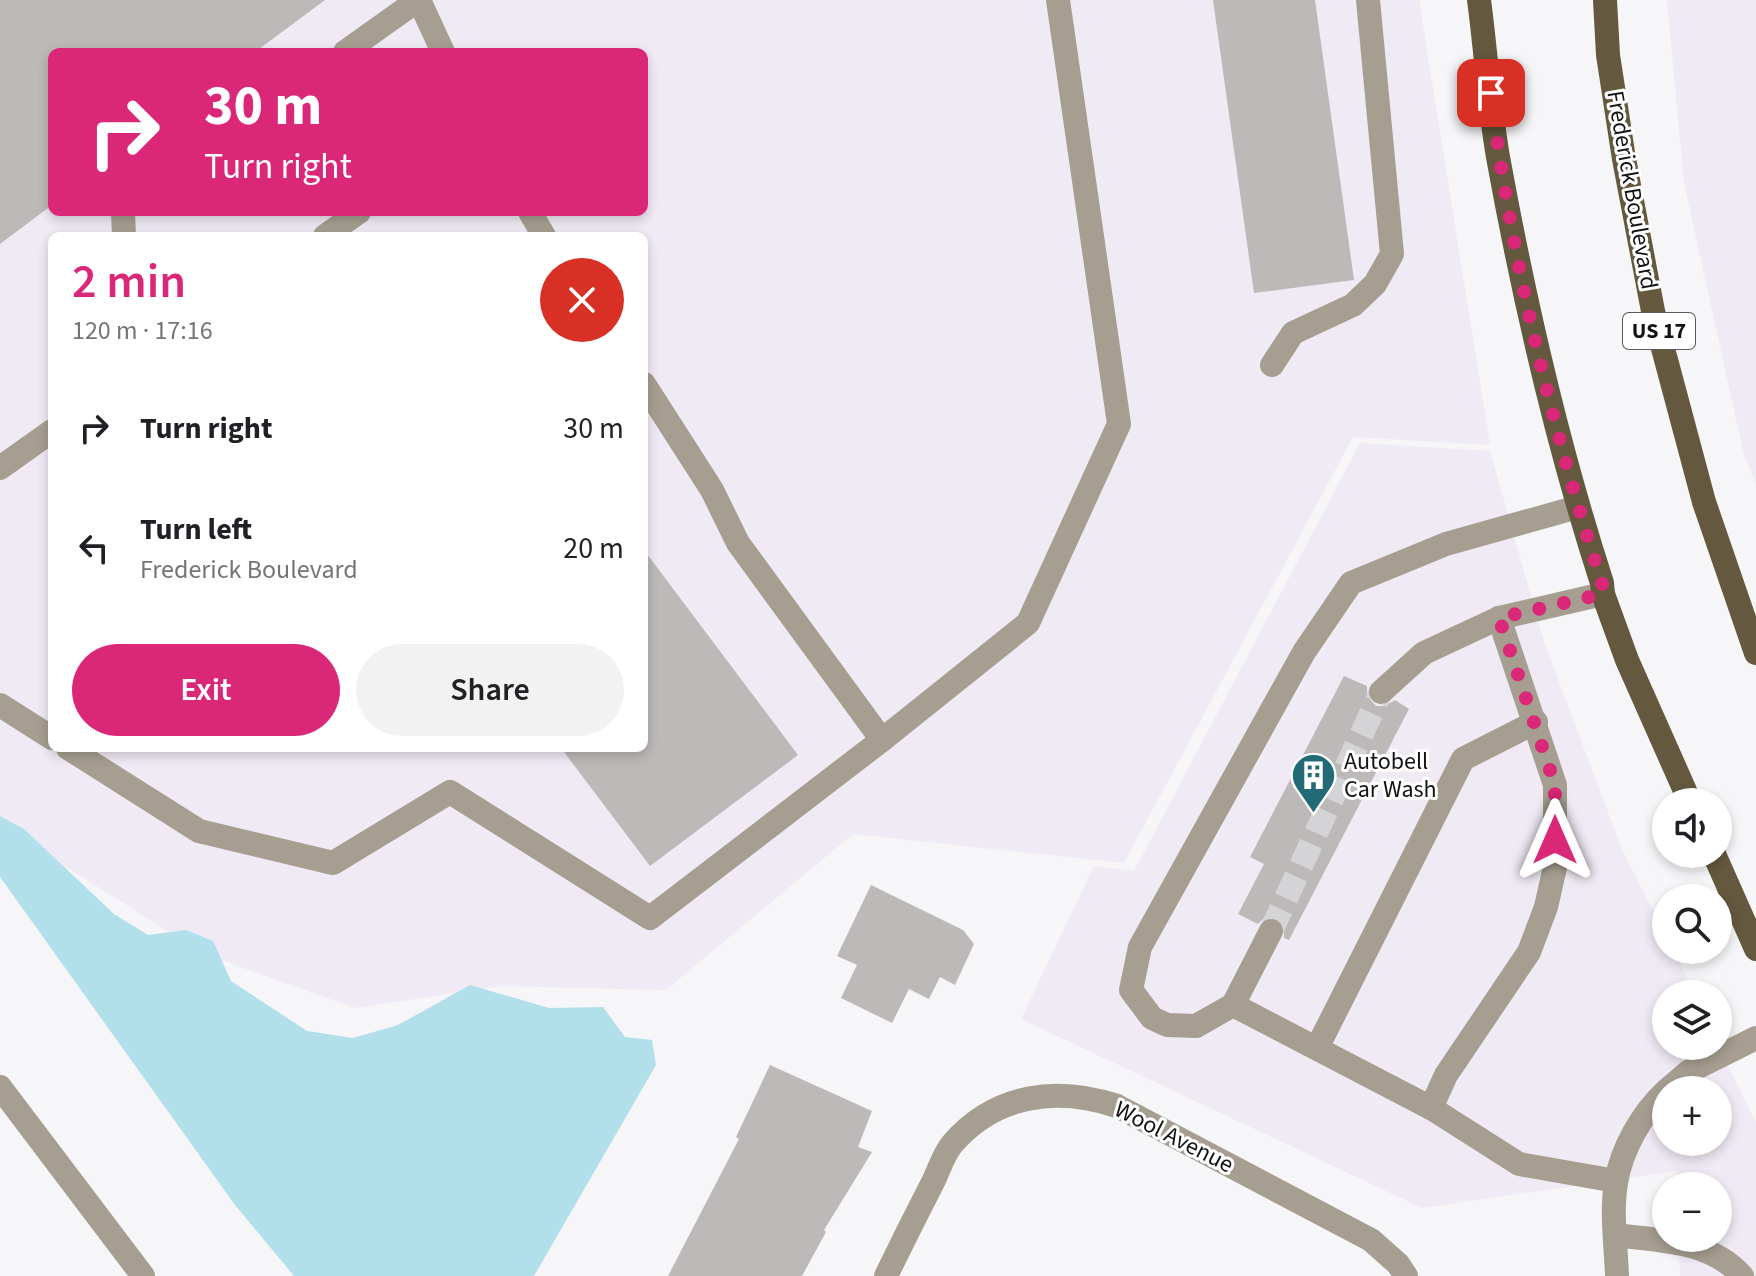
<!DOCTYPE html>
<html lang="en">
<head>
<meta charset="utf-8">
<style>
	:root { --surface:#fff; --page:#f2f2f2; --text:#202124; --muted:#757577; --accent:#db2777 }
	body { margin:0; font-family:"Source Sans 3",sans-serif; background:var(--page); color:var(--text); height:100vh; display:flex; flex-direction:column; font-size:30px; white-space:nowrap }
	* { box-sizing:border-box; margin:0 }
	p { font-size:26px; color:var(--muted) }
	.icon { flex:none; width:44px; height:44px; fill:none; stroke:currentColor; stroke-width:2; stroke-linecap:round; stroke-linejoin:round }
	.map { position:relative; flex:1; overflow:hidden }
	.panel { position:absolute; left:48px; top:232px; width:600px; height:520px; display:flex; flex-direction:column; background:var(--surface); border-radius:12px; box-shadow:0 4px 12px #0003 }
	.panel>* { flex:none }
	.banner { position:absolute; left:48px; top:48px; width:600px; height:168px; border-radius:12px; box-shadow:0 4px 12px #0003; background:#db2777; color:#fff; overflow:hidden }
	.controls { position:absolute; left:1652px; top:788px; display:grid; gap:16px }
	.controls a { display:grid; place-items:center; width:80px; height:80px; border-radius:50%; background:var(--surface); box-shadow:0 4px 12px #0003; font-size:40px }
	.pin { position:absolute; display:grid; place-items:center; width:68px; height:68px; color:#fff; margin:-34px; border-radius:16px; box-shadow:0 4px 12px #0006 }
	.me { position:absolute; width:88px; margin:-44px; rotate:0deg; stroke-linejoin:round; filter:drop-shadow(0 0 6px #0008) }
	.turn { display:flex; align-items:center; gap:28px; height:168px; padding:0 24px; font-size:36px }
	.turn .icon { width:104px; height:104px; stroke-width:2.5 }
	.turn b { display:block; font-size:56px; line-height:68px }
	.round { display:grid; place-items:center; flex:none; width:84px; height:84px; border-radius:42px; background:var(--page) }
	.summary { display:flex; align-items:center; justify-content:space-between; height:136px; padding:0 24px }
	h1 { font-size:48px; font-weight:600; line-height:60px; color:var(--accent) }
	.cta { display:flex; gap:16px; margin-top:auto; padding:16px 24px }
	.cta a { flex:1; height:92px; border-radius:48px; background:var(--accent); color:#fff; font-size:32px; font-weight:600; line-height:92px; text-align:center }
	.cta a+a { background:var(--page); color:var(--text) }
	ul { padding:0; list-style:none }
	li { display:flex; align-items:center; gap:24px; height:120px; padding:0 24px }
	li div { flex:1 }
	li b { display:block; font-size:30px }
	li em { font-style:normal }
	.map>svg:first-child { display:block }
	.built { fill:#f0eaf4; fill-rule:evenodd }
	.water { fill:#b2e0ea }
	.building { fill:#bdb9b9 }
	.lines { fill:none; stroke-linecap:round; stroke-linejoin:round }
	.minor-tunnel { stroke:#d4d3d6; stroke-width:24; stroke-dasharray:24 12; stroke-linecap:butt }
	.minor { stroke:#a69f91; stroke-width:24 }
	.major { stroke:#64593f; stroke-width:24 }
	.route { stroke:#db2777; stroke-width:14; stroke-dasharray:0 25.2 }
	.labels { text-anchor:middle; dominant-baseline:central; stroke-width:6; stroke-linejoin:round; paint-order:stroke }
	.shield { fill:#fff; stroke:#5a5a5a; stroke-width:2 }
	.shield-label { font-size:22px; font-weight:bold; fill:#141314 }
	.street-label { font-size:24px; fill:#141314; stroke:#fff }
	.poi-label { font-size:24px; fill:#141314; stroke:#fff; text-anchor:start }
</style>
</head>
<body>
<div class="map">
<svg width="1756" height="1276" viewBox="0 0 1756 1276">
	<rect width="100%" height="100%" fill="#f6f5f8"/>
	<g class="built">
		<path d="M 0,0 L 1419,0 L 1490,445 L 1353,437 L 1124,863 L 853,834 L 666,990 L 502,986 L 355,1008 L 202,953 L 0,825 ZM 52,52 L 644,52 L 644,212 L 52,212 ZM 52,236 L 644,236 L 644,748 L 52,748 Z"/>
		<path d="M 1667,0 L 1756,0 L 1756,484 L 1744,455 L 1684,183 Z"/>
		<path d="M 1360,443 L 1490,451 L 1544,642 L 1623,852 L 1666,935 L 1666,950 L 1674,950 L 1694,994 L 1666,994 L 1666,1046 L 1718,1045 L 1756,1123 L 1756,1276 L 1680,1276 L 1679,1238 L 1718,1238 L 1718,1186 L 1677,1186 L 1676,1171 L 1422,1208 L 1021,1019 L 1094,866 L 1134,871 ZM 1666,1090 L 1718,1090 L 1718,1142 L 1666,1142 Z"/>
	</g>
	<path class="water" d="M 0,816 L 24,829 L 114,914 L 148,935 L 186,930 L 213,941 L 231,981 L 307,1031 L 353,1038 L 398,1025 L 470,985 L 549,1008 L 603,1007 L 625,1037 L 652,1040 L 656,1065 L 534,1276 L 294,1276 L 235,1205 L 0,877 Z"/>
	<g class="building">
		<path d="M 0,0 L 325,0 L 255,52 L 52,52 L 52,205 L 0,244 Z"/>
		<path d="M 1213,0 L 1315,0 L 1354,280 L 1254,293 Z"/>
		<path d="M 644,550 L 798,755 L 650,866 L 561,748 L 644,748 Z"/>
		<path d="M 1344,676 L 1367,686 L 1367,696 L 1376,706 L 1385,706 L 1395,700 L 1409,709 L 1289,940 L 1284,938 L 1284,924 L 1277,917 L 1264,918 L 1258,924 L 1238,914 L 1264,864 L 1250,857 Z"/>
		<path d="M 871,885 L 963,930 L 974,944 L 955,985 L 940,977 L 929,999 L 909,989 L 892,1023 L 841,998 L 857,965 L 837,956 Z"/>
		<path d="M 770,1065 L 872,1111 L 858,1147 L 872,1152 L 824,1230 L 826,1232 L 802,1276 L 668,1276 L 739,1139 L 736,1137 Z"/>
	</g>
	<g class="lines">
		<path class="minor-tunnel" d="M 1271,931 L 1381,692"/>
		<g class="minor">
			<path d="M 419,0 L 443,52"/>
			<path d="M 345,52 L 418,0"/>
			<path d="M 123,212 L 124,236"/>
			<path d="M 530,212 L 544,236"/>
			<path d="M 325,236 L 359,212"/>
			<path d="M 1272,365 L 1293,333 L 1353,305 L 1375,284 L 1392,254 L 1368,0"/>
			<path d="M 644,384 L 712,490 L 738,543 L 882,740"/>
			<path d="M 0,468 L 52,431"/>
			<path d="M 1381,692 L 1424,653 L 1499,618 L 1603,594"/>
			<path d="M 0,705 L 52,738"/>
			<path d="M 68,748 L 199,831 L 333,863 L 450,792 L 650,918 L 882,740 L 1028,623 L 1119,424 L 1058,0"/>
			<path d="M 1271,931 L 1233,1005 L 1196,1026 L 1167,1025 L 1152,1018 L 1131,990 L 1140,947 L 1304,652 L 1351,583 L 1446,544 L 1578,507"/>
			<path d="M 1233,1005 L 1431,1108 L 1519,1164 L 1616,1181"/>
			<path d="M 1317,1048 L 1463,759 L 1536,722"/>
			<path d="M 0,1087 L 143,1276"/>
			<path d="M 1667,1090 L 1688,1072 L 1756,1038"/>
			<path d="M 1431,1108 L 1446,1075 L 1529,952 L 1546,907 L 1555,867 L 1555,785 L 1499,618"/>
			<path d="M 1615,1235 C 1661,1241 1710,1240 1742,1276"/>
			<path d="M 886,1276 C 901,1245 917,1213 933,1182 C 939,1170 944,1153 953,1143 C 996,1094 1057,1086 1117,1106 L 1371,1240 L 1398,1264 L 1406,1276"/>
			<path d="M 1617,1276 C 1616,1246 1611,1212 1616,1183 C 1621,1150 1642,1113 1666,1091"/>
		</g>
		<g class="major">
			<path d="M 1479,0 C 1486,52 1489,105 1498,157 C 1524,300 1557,444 1602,583 L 1603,594 L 1627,660 L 1690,802"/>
			<path d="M 1605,0 L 1608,55 L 1624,159 L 1653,311 L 1704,502 L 1756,653"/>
			<path d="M 1714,854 L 1756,949"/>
		</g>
	</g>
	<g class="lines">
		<path class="route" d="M 1491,93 C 1510,254 1552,428 1602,583 L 1603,594 L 1499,618 L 1555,785 L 1555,840"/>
	</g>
	<defs>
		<symbol id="building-pin" viewBox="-11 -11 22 30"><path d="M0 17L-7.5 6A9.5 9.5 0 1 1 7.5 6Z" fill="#216a76" stroke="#fff"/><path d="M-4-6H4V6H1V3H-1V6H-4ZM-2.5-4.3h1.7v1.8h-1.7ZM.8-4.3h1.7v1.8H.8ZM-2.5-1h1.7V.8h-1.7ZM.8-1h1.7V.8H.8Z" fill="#fff"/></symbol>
	</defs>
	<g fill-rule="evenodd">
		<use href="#building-pin" x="1288" y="750" width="51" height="69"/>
	</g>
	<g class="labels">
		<rect class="shield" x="1623" y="313" width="72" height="36" rx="6"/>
		<g class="shield-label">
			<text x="1659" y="331">US 17</text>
		</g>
		<g class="street-label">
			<text transform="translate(1632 190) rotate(80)">Frederick Boulevard</text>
			<text transform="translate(1174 1137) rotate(27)">Wool Avenue</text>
		</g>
		<g class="poi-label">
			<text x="1344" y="761">Autobell<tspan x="1344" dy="28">Car Wash</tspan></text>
		</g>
	</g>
</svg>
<div class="controls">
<a><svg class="icon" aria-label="sound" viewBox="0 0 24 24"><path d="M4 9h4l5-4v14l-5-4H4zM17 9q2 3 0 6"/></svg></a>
<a><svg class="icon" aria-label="search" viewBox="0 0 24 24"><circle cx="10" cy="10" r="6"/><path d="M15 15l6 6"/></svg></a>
<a><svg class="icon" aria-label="layers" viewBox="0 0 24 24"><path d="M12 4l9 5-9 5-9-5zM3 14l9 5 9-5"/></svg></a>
<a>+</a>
<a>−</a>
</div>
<div class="pin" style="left:1491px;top:93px;background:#d93025"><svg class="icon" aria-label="arrive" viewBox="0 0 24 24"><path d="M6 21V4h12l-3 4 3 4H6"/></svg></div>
<svg class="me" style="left:1555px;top:840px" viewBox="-20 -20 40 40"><path d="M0-17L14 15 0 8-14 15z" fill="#db2777" stroke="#fff" stroke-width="4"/></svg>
<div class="banner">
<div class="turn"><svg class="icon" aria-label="right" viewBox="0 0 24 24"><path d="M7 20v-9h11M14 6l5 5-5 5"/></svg><div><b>30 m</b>Turn right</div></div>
</div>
<section class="panel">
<div class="summary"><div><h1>2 min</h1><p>120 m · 17:16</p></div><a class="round" style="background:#d93025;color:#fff"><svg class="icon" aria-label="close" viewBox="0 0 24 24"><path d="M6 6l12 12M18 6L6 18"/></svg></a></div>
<ul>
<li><svg class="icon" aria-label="right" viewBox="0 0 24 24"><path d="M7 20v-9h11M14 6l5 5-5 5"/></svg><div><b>Turn right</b></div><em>30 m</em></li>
<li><svg class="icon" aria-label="left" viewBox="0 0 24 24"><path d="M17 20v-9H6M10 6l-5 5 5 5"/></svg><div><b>Turn left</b><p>Frederick Boulevard</p></div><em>20 m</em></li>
</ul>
<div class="cta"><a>Exit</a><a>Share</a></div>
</section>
</div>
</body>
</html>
